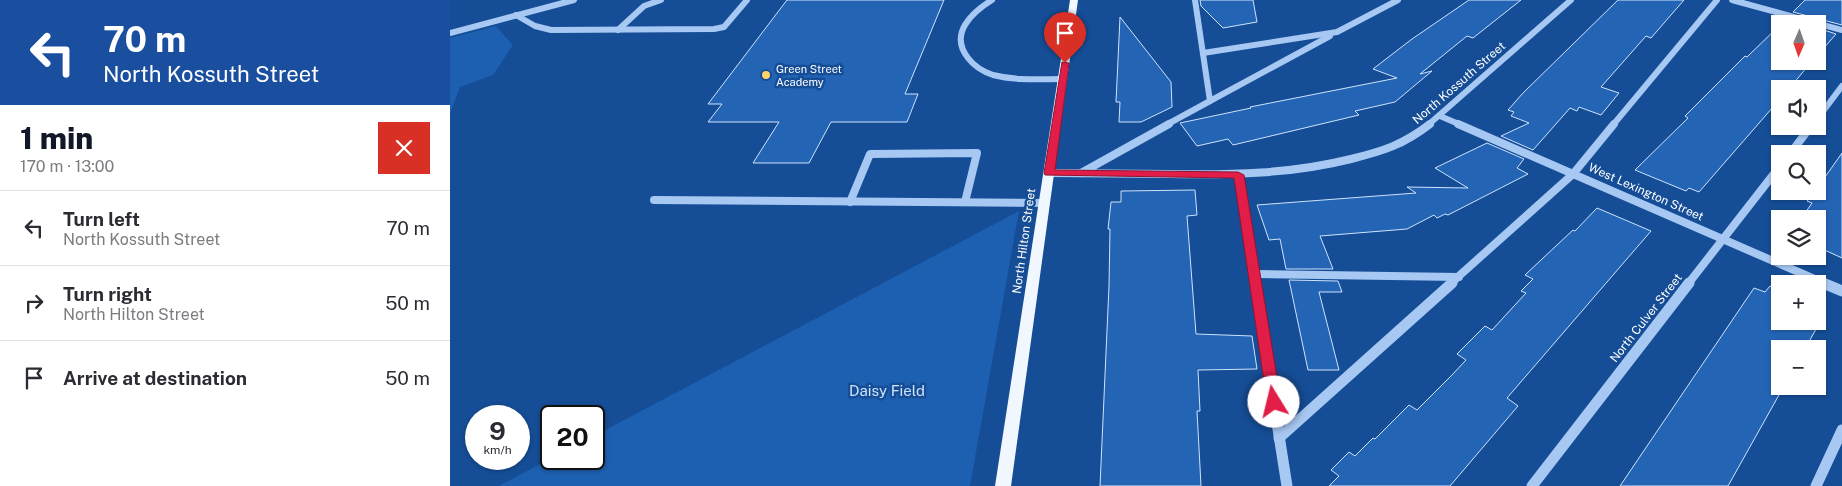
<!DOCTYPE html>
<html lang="en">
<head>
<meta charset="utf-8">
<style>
	:root { --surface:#fff; --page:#f2f2f3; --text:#2b2b33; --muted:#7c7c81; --line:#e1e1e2; --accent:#111827 }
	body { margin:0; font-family:"Public Sans",sans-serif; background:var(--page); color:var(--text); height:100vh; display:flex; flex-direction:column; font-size:19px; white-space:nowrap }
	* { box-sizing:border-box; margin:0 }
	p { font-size:16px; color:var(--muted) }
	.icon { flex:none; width:28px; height:28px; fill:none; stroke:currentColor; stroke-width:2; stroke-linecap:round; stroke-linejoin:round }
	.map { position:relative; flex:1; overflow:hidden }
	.drawer { display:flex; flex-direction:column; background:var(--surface); width:450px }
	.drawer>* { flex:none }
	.top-card { background:#1a4fa0; color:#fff; overflow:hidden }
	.needle { width:32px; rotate:182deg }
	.buttons { position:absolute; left:1321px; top:15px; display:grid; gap:10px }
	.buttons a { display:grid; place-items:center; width:55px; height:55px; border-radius:0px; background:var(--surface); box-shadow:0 1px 4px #0004; font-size:25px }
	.speed { position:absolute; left:15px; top:405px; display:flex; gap:10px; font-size:25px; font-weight:700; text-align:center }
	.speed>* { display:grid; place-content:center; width:65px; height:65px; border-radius:50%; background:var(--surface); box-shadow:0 1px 4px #0004; line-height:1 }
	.speed small { font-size:12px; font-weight:400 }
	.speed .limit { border:2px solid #111; border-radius:8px; background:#fff; color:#111 }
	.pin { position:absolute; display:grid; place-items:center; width:42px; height:42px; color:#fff; margin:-51px -21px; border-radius:50% 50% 50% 0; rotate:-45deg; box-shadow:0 0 5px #0007 }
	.pin .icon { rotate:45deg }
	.me { position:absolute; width:55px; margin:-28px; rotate:351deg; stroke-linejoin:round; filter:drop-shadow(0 0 4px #0008) }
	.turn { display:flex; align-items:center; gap:18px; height:105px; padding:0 20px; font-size:22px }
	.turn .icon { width:65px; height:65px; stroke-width:2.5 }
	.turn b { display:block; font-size:35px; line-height:42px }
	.round { display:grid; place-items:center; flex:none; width:52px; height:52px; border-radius:0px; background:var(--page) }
	.overview { display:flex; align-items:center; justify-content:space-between; height:85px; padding:0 20px }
	h1 { font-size:30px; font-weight:800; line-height:38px; color:var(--accent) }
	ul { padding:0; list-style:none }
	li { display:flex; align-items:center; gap:15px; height:75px; padding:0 20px; border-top:1px solid var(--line) }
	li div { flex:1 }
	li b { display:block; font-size:19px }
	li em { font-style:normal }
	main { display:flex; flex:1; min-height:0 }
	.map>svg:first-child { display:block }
	.green { fill:#1d5fb0 }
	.building { fill:#2464b5; stroke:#cee3fc }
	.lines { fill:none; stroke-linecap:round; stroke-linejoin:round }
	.minor-far2 { stroke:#a7c8f2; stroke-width:6 }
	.minor-far1 { stroke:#a7c8f2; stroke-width:8 }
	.minor { stroke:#a7c8f2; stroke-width:11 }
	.major { fill:#f1f7ff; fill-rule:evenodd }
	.route { fill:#e11d48; stroke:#92132f }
	.poi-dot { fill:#ffd367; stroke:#154d96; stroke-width:2 }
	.labels { text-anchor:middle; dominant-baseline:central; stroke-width:5; stroke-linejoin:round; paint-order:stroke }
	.far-poi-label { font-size:11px; fill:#fff; stroke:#154d96; text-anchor:start }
	.street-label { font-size:12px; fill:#fff; stroke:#154d96 }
	.near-park-label { font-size:15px; fill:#cee3fc; stroke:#154d96 }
</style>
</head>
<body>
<main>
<section class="drawer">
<div class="top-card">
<div class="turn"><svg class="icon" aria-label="left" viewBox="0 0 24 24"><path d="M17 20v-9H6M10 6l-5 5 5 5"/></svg><div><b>70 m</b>North Kossuth Street</div></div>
</div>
<div class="overview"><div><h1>1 min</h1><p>170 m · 13:00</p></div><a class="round" style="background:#d93025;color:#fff"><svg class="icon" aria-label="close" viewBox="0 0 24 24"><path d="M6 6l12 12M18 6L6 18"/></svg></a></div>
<ul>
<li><svg class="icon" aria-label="left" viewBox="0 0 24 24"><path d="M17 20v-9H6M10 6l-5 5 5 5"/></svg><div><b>Turn left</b><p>North Kossuth Street</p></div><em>70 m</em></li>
<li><svg class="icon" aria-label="right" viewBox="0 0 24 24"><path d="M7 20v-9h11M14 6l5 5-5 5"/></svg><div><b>Turn right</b><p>North Hilton Street</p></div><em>50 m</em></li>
<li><svg class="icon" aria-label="arrive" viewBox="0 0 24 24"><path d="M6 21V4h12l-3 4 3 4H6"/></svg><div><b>Arrive at destination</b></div><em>50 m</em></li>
</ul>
</section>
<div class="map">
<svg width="1392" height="486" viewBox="0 0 1392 486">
	<rect width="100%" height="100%" fill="#154d96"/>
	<g class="green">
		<path d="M 46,26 L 63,45 L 43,75 L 10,87 L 0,114 L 0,38 Z"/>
		<path d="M 569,211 L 520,486 L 49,486 L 101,458 L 144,459 L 144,436 Z"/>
	</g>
	<g class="building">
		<path d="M 337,0 L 494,0 L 455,94 L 468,94 L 457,122 L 381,122 L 359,163 L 303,163 L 329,122 L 258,122 L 272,104 L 258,104 Z"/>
		<path d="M 750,0 L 803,0 L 807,22 L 773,28 L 751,6 Z"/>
		<path d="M 1019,0 L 1071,0 L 1023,38 L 1017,36 L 970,74 L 982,71 L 945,102 L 905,111 L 909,115 L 783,145 L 778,139 L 747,146 L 730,123 L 801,108 L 800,107 L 947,78 L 923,69 L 962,39 Z"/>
		<path d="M 1168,0 L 1234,0 L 1201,38 L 1196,36 L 1151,87 L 1169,93 L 1151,115 L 1129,107 L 1127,111 L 1120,108 L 1083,150 L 1051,136 L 1079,123 L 1061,116 L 1064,112 L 1058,110 L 1073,93 Z"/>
		<path d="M 1355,0 L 1392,0 L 1392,25 L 1343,12 Z"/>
		<path d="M 670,17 L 721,82 L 722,107 L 691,122 L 669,122 L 670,102 L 666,102 Z"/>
		<path d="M 1330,25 L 1330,61 L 1362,61 L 1339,89 L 1330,89 L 1330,99 L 1249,192 L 1239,188 L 1236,191 L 1185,170 L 1238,118 L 1235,116 L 1295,56 L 1297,57 Z"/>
		<path d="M 1368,28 L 1386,34 L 1368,55 Z"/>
		<path d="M 1037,143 L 1074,159 L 1067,168 L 1078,174 L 998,215 L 995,214 L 987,218 L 984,215 L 957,229 L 870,236 L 883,269 L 836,269 L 830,239 L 819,240 L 807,205 L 966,193 L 957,187 L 1018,188 L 985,168 Z"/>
		<path d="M 1392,153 L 1392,258 L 1368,247 L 1368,219 L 1351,219 L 1362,203 L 1357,201 L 1365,191 L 1368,191 L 1368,187 Z"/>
		<path d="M 745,190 L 747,215 L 737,216 L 746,334 L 802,336 L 807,369 L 748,370 L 750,411 L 747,411 L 751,486 L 650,486 L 659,286 L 660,229 L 658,229 L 661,202 L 671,202 L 671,191 Z"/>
		<path d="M 1147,208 L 1201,231 L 1057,398 L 1068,406 L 1000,486 L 879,486 L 889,476 L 881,470 L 899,452 L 905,456 L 923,438 L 925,439 L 959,405 L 967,410 L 1001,376 L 1016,360 L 1007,354 L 1035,326 L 1042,330 L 1076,293 L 1071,291 L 1083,279 L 1075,275 L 1123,230 L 1125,231 Z"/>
		<path d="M 839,280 L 888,281 L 892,292 L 869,292 L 889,370 L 858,370 Z"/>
		<path d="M 1320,286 L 1330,291 L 1330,321 L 1368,321 L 1368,308 L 1371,309 L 1371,320 L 1355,349 L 1330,349 L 1330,386 L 1334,386 L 1278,486 L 1170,486 L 1304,288 L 1315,292 Z"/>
	</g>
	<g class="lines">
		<g class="minor-far2">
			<path d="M 542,0 C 521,13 499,34 518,58 C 524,66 534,72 543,75 C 566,81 590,79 613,79"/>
			<path d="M 1282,0 L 1392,30"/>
			<path d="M 66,15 L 85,26 L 101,30 L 264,29 L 274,27 L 297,0"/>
			<path d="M 168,30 L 194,6 L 211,0"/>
			<path d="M 0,33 L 124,0"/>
			<path d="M 753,53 L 887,32 L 948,0"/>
			<path d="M 760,101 L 880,36"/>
			<path d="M 990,116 L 1011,125"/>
			<path d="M 1368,118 L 1392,86"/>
			<path d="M 716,125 L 760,101 L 745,0"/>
			<path d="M 978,125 L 1121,0"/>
			<path d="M 1163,125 L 1267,0"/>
		</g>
		<g class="minor-far1">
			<path d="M 1008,124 L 1376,284"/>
			<path d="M 1340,154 L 1361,126"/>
			<path d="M 599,173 C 639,173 680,174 720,174 C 782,175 841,174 901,159 C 933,151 953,145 980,124"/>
			<path d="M 631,173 L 719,124"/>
			<path d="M 788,175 L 805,284"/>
			<path d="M 204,200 L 595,203"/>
			<path d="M 400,202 L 420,154 L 527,153 L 515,202"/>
			<path d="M 804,274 L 1009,277"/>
			<path d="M 1000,284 L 1123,174 L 1164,124"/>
			<path d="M 1238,284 L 1330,166"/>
		</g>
		<g class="minor">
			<path d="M 805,283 L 837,486"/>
			<path d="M 1373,283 L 1392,291"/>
			<path d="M 829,438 L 1002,283"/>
			<path d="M 1082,486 L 1239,283"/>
			<path d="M 1366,486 L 1392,430"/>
		</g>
		<path class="major" d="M 620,0 L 628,0 L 561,486 L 545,486 Z"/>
	</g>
	<path class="route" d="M 612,62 L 619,63 L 605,170 L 788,172 L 794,175 L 831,402 L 829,406 L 824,408 L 819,406 L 817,402 L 784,178 L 595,175 L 594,173 Z"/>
	<circle class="poi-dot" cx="316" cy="75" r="5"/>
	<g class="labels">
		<g class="far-poi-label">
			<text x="326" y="69">Green Street<tspan x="326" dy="13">Academy</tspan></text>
		</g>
		<g class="street-label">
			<text transform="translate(1009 83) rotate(-41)">North Kossuth Street</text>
			<text transform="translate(1196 192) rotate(24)">West Lexington Street</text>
			<text transform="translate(574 241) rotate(-82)">North Hilton Street</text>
			<text transform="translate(1196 318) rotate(-52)">North Culver Street</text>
		</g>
		<g class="near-park-label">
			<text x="437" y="390">Daisy Field</text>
		</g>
	</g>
</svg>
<div class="buttons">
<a><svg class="needle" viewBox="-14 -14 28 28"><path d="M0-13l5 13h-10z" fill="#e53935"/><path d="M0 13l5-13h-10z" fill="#7c7c81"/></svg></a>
<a><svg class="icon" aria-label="sound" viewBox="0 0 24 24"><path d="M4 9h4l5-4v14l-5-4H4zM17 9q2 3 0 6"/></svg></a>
<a><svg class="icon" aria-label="search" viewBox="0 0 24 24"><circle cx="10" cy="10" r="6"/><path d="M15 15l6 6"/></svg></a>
<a><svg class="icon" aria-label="layers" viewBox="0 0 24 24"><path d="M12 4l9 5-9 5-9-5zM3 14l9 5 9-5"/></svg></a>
<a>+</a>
<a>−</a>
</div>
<div class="speed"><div>9<small>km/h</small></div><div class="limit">20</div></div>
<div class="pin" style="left:615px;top:63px;background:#d93025"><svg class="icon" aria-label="arrive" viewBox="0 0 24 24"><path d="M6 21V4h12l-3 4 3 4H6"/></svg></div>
<svg class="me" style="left:824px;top:402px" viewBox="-20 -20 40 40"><circle r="19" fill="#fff"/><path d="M0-13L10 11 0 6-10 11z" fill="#e11d48"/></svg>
</div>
</main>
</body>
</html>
